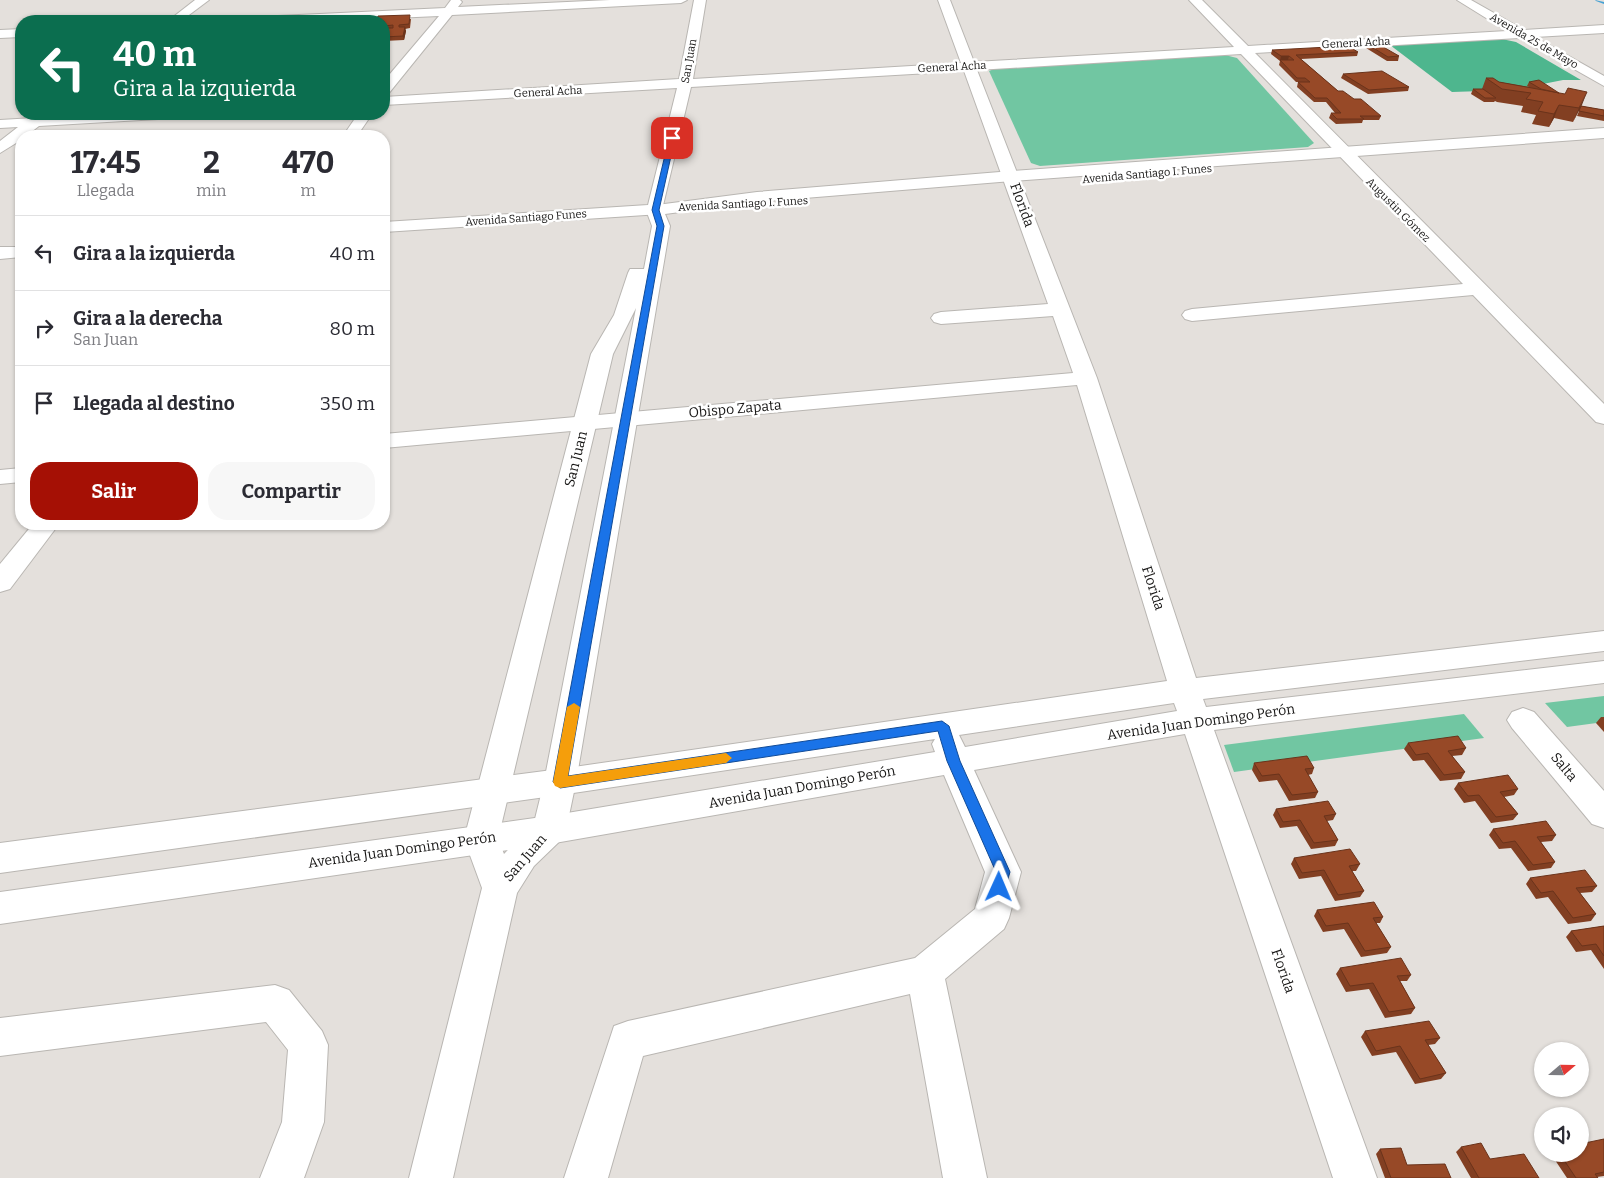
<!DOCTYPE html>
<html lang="es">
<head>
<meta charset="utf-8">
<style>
	:root { --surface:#fff; --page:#f7f7f7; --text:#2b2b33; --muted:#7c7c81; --line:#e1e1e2; --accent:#a51005 }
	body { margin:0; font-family:Bitter,serif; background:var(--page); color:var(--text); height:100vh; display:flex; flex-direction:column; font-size:19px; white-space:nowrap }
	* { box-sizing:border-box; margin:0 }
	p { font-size:16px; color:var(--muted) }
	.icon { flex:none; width:28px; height:28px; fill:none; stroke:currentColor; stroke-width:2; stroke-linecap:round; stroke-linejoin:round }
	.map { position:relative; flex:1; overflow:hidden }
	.sheet { position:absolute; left:15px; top:130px; width:375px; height:400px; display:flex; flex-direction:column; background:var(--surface); border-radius:20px; box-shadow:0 1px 4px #0004 }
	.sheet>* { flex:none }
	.banner { position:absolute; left:15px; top:15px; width:375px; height:105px; border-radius:20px; box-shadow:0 1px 4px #0004; background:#0b6e4f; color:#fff; overflow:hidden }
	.needle { width:32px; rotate:70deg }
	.buttons { position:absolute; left:1534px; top:1042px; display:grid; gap:10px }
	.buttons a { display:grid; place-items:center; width:55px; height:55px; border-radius:50%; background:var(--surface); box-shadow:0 1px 4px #0004; font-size:25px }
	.pin { position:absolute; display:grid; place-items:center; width:42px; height:42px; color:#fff; margin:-21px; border-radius:10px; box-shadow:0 2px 8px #0006 }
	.me { position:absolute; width:55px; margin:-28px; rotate:1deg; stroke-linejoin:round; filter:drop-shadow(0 0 4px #0008) }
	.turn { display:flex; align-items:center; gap:18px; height:105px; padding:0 15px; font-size:22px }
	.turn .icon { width:65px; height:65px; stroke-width:2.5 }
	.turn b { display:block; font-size:35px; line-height:42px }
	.eta { display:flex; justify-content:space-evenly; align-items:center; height:85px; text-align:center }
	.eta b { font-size:30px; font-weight:700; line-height:35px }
	.cta { display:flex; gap:10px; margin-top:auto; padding:10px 15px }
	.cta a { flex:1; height:58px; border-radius:20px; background:var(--accent); color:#fff; font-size:20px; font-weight:700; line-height:58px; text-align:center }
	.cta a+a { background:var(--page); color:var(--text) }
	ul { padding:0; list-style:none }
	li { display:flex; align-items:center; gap:15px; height:75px; padding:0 15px; border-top:1px solid var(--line) }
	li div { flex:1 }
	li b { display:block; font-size:19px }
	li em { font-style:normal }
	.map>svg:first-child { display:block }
	.green { fill:#71c6a2 }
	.forest { fill:#4eb68e }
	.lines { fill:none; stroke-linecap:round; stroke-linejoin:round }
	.stream { fill:#44a1d4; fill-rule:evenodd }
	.minor-casing { stroke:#b9b6b2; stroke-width:2 }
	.major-casing { stroke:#b9b6b2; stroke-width:2 }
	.minor { fill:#fff; fill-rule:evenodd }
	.major { fill:#fff; fill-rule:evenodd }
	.wall { fill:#823f22 }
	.shaded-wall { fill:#6a331b }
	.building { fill:#974927; stroke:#6a331b }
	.route { fill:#1a73e8; stroke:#114b97 }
	.slow { fill:#f59e0b }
	.labels { text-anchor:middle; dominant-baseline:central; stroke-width:5; stroke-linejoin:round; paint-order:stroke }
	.far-street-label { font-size:11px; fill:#171615; stroke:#fff }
	.street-label { font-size:14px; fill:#171615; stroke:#fff }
</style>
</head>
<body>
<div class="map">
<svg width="1604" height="1178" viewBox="0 0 1604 1178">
	<rect width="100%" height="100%" fill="#e4e0dc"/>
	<g class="green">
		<path d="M 1225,55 L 1237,58 L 1314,143 L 1308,147 L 1040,166 L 1031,163 L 989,71 L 994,69 Z"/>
		<path d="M 1604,696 L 1604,722 L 1567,727 L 1545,703 Z"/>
		<path d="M 1464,714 L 1484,738 L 1234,772 L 1224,745 Z"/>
	</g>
	<path class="forest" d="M 1497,38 L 1516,42 L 1581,80 L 1563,80 L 1513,90 L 1452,92 L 1390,45 Z"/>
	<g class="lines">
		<path class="stream" d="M 1595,0 L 1604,2 L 1604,4 L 1596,1 Z"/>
		<defs>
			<g id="minor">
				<path d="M 195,0 L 209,0 L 181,21 L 168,21 Z"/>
				<path d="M 451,0 L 460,0 L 462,2 L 458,7 L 610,0 L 687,0 L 681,3 L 452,15 L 389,93 L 384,94 L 384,81 L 439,16 L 325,21 L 251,21 L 257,17 L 445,8 Z"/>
				<path d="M 694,0 L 706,0 L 693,79 L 961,63 L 938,0 L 950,0 L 974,62 L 1234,47 L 1189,0 L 1202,0 L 1248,46 L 1507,31 L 1457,0 L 1471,0 L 1524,30 L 1604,25 L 1604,33 L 1535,37 L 1604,76 L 1604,86 L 1519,38 L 1255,53 L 1604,404 L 1604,424 L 1596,422 L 1473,295 L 1192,321 L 1185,319 L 1182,315 L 1185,311 L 1192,309 L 1463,284 L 1241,54 L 977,70 L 1097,378 L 1196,678 L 1604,631 L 1604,651 L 1203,699 L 1206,707 L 1604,661 L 1604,683 L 1214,730 L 1377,1178 L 1333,1178 L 1185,734 L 974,770 L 1021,872 L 1009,918 L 1004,929 L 945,979 L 987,1178 L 943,1178 L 910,994 L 643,1056 L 608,1178 L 564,1178 L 614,1026 L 628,1021 L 915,958 L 975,909 L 985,872 L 944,775 L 549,844 L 0,924 L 0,892 L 549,816 L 935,752 L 932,744 L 935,739 L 560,795 L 0,873 L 0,843 L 560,769 L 1167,681 L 1077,385 L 384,448 L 384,434 L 1073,373 L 1053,316 L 941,324 L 934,322 L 931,318 L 934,314 L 941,312 L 1048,304 L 964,71 L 691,87 L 661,214 L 384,232 L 384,222 L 648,205 L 677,88 L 384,105 L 384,97 L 679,79 ZM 1174,703 L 1177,711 L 965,747 L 959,735 Z"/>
				<path d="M 21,29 L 21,37 L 0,38 L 0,30 Z"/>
				<path d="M 102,114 L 182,114 L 175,118 L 39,126 L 26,136 L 21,136 L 21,140 L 0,153 L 0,141 L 18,127 L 0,128 L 0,120 Z"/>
				<path d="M 358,114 L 372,114 L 357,136 L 343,136 Z"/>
				<path d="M 0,247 L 21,247 L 21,257 L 0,259 Z"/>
				<path d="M 21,468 L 21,482 L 0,484 L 0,470 Z"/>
				<path d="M 33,524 L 59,524 L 10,589 L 0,592 L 0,564 Z"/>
				<path d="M 1523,708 L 1534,712 L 1604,791 L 1604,828 L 1592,824 L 1512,728 L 1507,720 L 1512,712 Z"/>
				<path d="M 275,985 L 289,990 L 322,1031 L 328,1045 L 324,1122 L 304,1178 L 260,1178 L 282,1122 L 288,1050 L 266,1022 L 0,1056 L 0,1018 Z"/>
			</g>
			<path id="major" d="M 1604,128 L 1604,138 L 1012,181 L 757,202 L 665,214 L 670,226 L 576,782 L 566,830 L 561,840 L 534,866 L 517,893 L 453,1178 L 409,1178 L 482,888 L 464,839 L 591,354 L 614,315 L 628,273 L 630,269 L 644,269 L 652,226 L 646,210 L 649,206 L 757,192 L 1012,171 ZM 636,308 L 544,782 L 534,823 L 504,854 L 498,839 L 613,354 Z"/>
		</defs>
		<use href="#minor" class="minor-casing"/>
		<use href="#major" class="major-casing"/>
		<use href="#minor" class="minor"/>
		<use href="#major" class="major"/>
	</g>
	<g class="wall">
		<path d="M 411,19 L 410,28 L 405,29 L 406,31 L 404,40 L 384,41 L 384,21 Z"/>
		<path d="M 1367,44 L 1399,56 L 1398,61 L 1387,61 L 1366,48 Z"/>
		<path d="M 1272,50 L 1358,52 L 1357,56 L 1301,59 L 1338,91 L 1381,116 L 1379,120 L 1363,120 L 1362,123 L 1336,124 L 1329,118 L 1331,113 L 1335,113 L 1326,102 L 1314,102 L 1297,87 L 1298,82 L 1304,82 L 1296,82 L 1279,65 L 1280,61 L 1271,54 Z"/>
		<path d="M 1343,74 L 1409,87 L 1408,91 L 1368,94 L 1341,78 Z"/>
		<path d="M 1486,78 L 1499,82 L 1529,87 L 1527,86 L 1529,82 L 1559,93 L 1581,106 L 1604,110 L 1604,121 L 1577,116 L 1581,106 L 1573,122 L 1554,118 L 1549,127 L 1532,124 L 1536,115 L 1521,112 L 1523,106 L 1497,102 L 1495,101 L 1494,102 L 1484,102 L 1471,94 L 1473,89 L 1482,89 Z"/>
		<path d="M 1601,717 L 1604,717 L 1604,732 L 1596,723 Z"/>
		<path d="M 1408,743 L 1466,748 L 1462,755 L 1452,756 L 1465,772 L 1461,779 L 1440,781 L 1424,760 L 1413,761 L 1404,749 Z"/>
		<path d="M 1254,763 L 1314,768 L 1312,774 L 1308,775 L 1318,792 L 1315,798 L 1289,801 L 1277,780 L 1259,782 L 1252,770 Z"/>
		<path d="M 1458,783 L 1518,789 L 1514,795 L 1504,797 L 1518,814 L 1513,820 L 1491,823 L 1475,801 L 1464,803 L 1454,789 Z"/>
		<path d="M 1276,809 L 1336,814 L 1333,820 L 1327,821 L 1338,840 L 1335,846 L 1311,849 L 1297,826 L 1280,828 L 1273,815 Z"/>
		<path d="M 1493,829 L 1556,835 L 1552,841 L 1541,842 L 1555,862 L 1551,868 L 1528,871 L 1511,848 L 1499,849 L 1489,835 Z"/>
		<path d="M 1294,858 L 1360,864 L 1356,871 L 1352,871 L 1364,891 L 1360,897 L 1335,901 L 1321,876 L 1299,879 L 1291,864 Z"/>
		<path d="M 1530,878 L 1597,886 L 1592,892 L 1580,893 L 1596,914 L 1591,921 L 1568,924 L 1548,897 L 1536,899 L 1526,884 Z"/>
		<path d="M 1317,910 L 1383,917 L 1380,923 L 1376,923 L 1391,947 L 1387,953 L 1361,957 L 1344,929 L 1323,932 L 1314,916 Z"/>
		<path d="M 1604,926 L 1604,969 L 1591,950 L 1576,952 L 1566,937 L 1571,931 Z"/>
		<path d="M 1340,968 L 1411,975 L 1407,981 L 1400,981 L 1415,1008 L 1411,1014 L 1385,1018 L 1369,989 L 1346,992 L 1336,974 Z"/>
		<path d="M 1365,1031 L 1440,1038 L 1435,1044 L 1428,1045 L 1446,1073 L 1441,1079 L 1415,1084 L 1396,1052 L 1372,1056 L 1361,1037 Z"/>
		<path d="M 1604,1139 L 1604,1176 L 1597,1177 L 1598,1178 L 1567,1178 L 1551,1154 L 1580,1154 Z"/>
		<path d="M 1461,1147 L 1490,1159 L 1539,1178 L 1471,1178 L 1456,1152 Z"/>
		<path d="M 1380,1149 L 1407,1165 L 1451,1178 L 1385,1178 L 1376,1154 Z"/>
	</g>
	<g class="shaded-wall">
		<path d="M 405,27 L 406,31 L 404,40 L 403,36 Z"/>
		<path d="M 1281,56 L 1289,56 L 1288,60 L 1280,61 Z"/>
		<path d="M 1587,92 L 1582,105 L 1573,122 L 1579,108 Z"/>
		<path d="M 1559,105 L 1554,118 L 1549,127 L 1554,114 Z"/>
	</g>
	<g class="building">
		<path d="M 410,15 L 409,24 L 399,25 L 399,27 L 405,27 L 403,36 L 384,37 L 384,28 L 393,28 L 393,25 L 384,26 L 384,21 L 360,21 L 377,20 L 378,16 Z"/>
		<path d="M 1367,44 L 1378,44 L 1399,56 L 1388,57 Z"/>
		<path d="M 1348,46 L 1358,52 L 1296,55 L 1338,91 L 1343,91 L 1354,99 L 1361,99 L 1381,116 L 1360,116 L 1364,119 L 1337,119 L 1331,113 L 1341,113 L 1327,98 L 1315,98 L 1298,82 L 1310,82 L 1305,78 L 1297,78 L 1280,60 L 1294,60 L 1289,56 L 1281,56 L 1272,50 Z"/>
		<path d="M 1382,71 L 1409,87 L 1369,90 L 1343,74 Z"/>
		<path d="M 1486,78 L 1493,78 L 1499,82 L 1565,94 L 1568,88 L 1587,92 L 1579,108 L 1559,105 L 1554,114 L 1538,111 L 1543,102 L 1526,99 L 1531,93 L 1502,89 Z"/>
		<path d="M 1539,80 L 1559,93 L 1541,89 L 1529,82 Z"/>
		<path d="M 1473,89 L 1483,89 L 1496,98 L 1485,98 Z"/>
		<path d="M 1581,106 L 1604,110 L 1604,116 L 1579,111 Z"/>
		<path d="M 1458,736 L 1466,748 L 1448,751 L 1465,772 L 1444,775 L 1428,753 L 1416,755 L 1408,743 Z"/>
		<path d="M 1307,756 L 1314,768 L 1305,769 L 1318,792 L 1292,795 L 1279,774 L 1262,776 L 1254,763 Z"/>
		<path d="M 1508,775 L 1518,789 L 1500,792 L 1518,814 L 1496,817 L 1479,795 L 1468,796 L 1458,783 Z"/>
		<path d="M 1328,801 L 1336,814 L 1324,816 L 1338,840 L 1314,843 L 1300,820 L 1283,822 L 1276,809 Z"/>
		<path d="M 1546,821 L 1556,835 L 1537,837 L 1555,862 L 1533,865 L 1515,841 L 1503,843 L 1493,829 Z"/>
		<path d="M 1350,849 L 1360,864 L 1349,866 L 1364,891 L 1338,895 L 1324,870 L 1302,873 L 1294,858 Z"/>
		<path d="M 1585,870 L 1597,886 L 1576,888 L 1596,914 L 1573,918 L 1553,891 L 1541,893 L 1530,878 Z"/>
		<path d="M 1374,902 L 1383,917 L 1373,918 L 1391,947 L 1365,951 L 1348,923 L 1326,926 L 1317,910 Z"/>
		<path d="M 1604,926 L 1604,956 L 1596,944 L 1582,946 L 1571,931 Z"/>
		<path d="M 1401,958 L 1411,975 L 1397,976 L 1415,1008 L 1389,1012 L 1373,983 L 1350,986 L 1340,968 Z"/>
		<path d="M 1429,1021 L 1440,1038 L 1425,1040 L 1446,1073 L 1420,1079 L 1400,1046 L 1376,1051 L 1365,1031 Z"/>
		<path d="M 1604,1139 L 1604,1172 L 1595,1174 L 1598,1178 L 1576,1178 L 1560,1154 L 1580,1154 L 1580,1144 Z"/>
		<path d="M 1481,1143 L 1490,1159 L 1524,1154 L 1539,1178 L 1479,1178 L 1461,1147 Z"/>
		<path d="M 1401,1148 L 1407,1165 L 1445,1164 L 1451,1178 L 1391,1178 L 1380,1149 Z"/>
	</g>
	<path class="route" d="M 672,136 L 675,138 L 659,210 L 664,226 L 568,776 L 942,721 L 949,726 L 960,761 L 1010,872 L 1004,892 L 999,894 L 994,892 L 992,887 L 996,872 L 947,761 L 938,731 L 560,788 L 553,782 L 657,226 L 652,210 L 669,138 Z"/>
	<path class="slow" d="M 574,703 L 580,707 L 568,776 L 726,753 L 732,758 L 726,763 L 560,788 L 555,786 L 553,782 L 567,707 Z"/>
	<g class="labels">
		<g class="far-street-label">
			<text transform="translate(1534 41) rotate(30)">Avenida 25 de Mayo</text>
			<text transform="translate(1356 43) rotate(-3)">General Acha</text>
			<text transform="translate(689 61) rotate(-80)">San Juan</text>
			<text transform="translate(952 67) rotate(-3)">General Acha</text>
			<text transform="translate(548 92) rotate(-3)">General Acha</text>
			<text transform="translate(1147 174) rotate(-5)">Avenida Santiago I. Funes</text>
			<text transform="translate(743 204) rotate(-3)">Avenida Santiago I. Funes</text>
			<text transform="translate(1398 210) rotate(45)">Augustin Gómez</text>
			<text transform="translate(526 218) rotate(-4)">Avenida Santiago Funes</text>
		</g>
		<g class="street-label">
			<text transform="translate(1022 205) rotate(70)">Florida</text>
			<text transform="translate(735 409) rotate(-5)">Obispo Zapata</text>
			<text transform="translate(576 459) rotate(-76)">San Juan</text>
			<text transform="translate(1153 588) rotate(72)">Florida</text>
			<text transform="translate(1201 722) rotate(-8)">Avenida Juan Domingo Perón</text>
			<text transform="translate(1564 767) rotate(50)">Salta</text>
			<text transform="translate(802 787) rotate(-10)">Avenida Juan Domingo Perón</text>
			<text transform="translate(402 850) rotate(-8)">Avenida Juan Domingo Perón</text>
			<text transform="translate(525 858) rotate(-49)">San Juan</text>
			<text transform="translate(1283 971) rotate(71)">Florida</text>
		</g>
	</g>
</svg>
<div class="buttons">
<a><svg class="needle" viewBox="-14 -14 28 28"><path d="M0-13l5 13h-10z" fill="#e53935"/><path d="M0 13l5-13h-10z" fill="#7c7c81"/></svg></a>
<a><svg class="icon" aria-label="sound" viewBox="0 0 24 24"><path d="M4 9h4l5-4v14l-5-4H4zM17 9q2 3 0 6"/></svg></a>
</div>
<div class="pin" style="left:672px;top:138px;background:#d93025"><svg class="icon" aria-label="arrive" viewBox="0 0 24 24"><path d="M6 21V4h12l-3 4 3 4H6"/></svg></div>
<svg class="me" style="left:999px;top:887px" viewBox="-20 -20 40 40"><path d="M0-17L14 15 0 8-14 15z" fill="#1a73e8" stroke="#fff" stroke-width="4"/></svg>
<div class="banner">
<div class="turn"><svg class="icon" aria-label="left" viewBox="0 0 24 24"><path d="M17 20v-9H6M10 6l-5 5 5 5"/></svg><div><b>40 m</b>Gira a la izquierda</div></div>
</div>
<section class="sheet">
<div class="eta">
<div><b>17:45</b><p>Llegada</p></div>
<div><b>2</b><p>min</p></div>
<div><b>470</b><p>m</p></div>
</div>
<ul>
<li><svg class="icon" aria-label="left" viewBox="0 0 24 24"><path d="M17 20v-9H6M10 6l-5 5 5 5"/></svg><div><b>Gira a la izquierda</b></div><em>40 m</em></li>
<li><svg class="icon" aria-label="right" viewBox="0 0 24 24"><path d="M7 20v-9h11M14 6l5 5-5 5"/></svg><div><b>Gira a la derecha</b><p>San Juan</p></div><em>80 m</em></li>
<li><svg class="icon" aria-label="arrive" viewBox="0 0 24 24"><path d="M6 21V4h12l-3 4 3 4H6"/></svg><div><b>Llegada al destino</b></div><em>350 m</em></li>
</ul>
<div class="cta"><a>Salir</a><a>Compartir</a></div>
</section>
</div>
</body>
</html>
